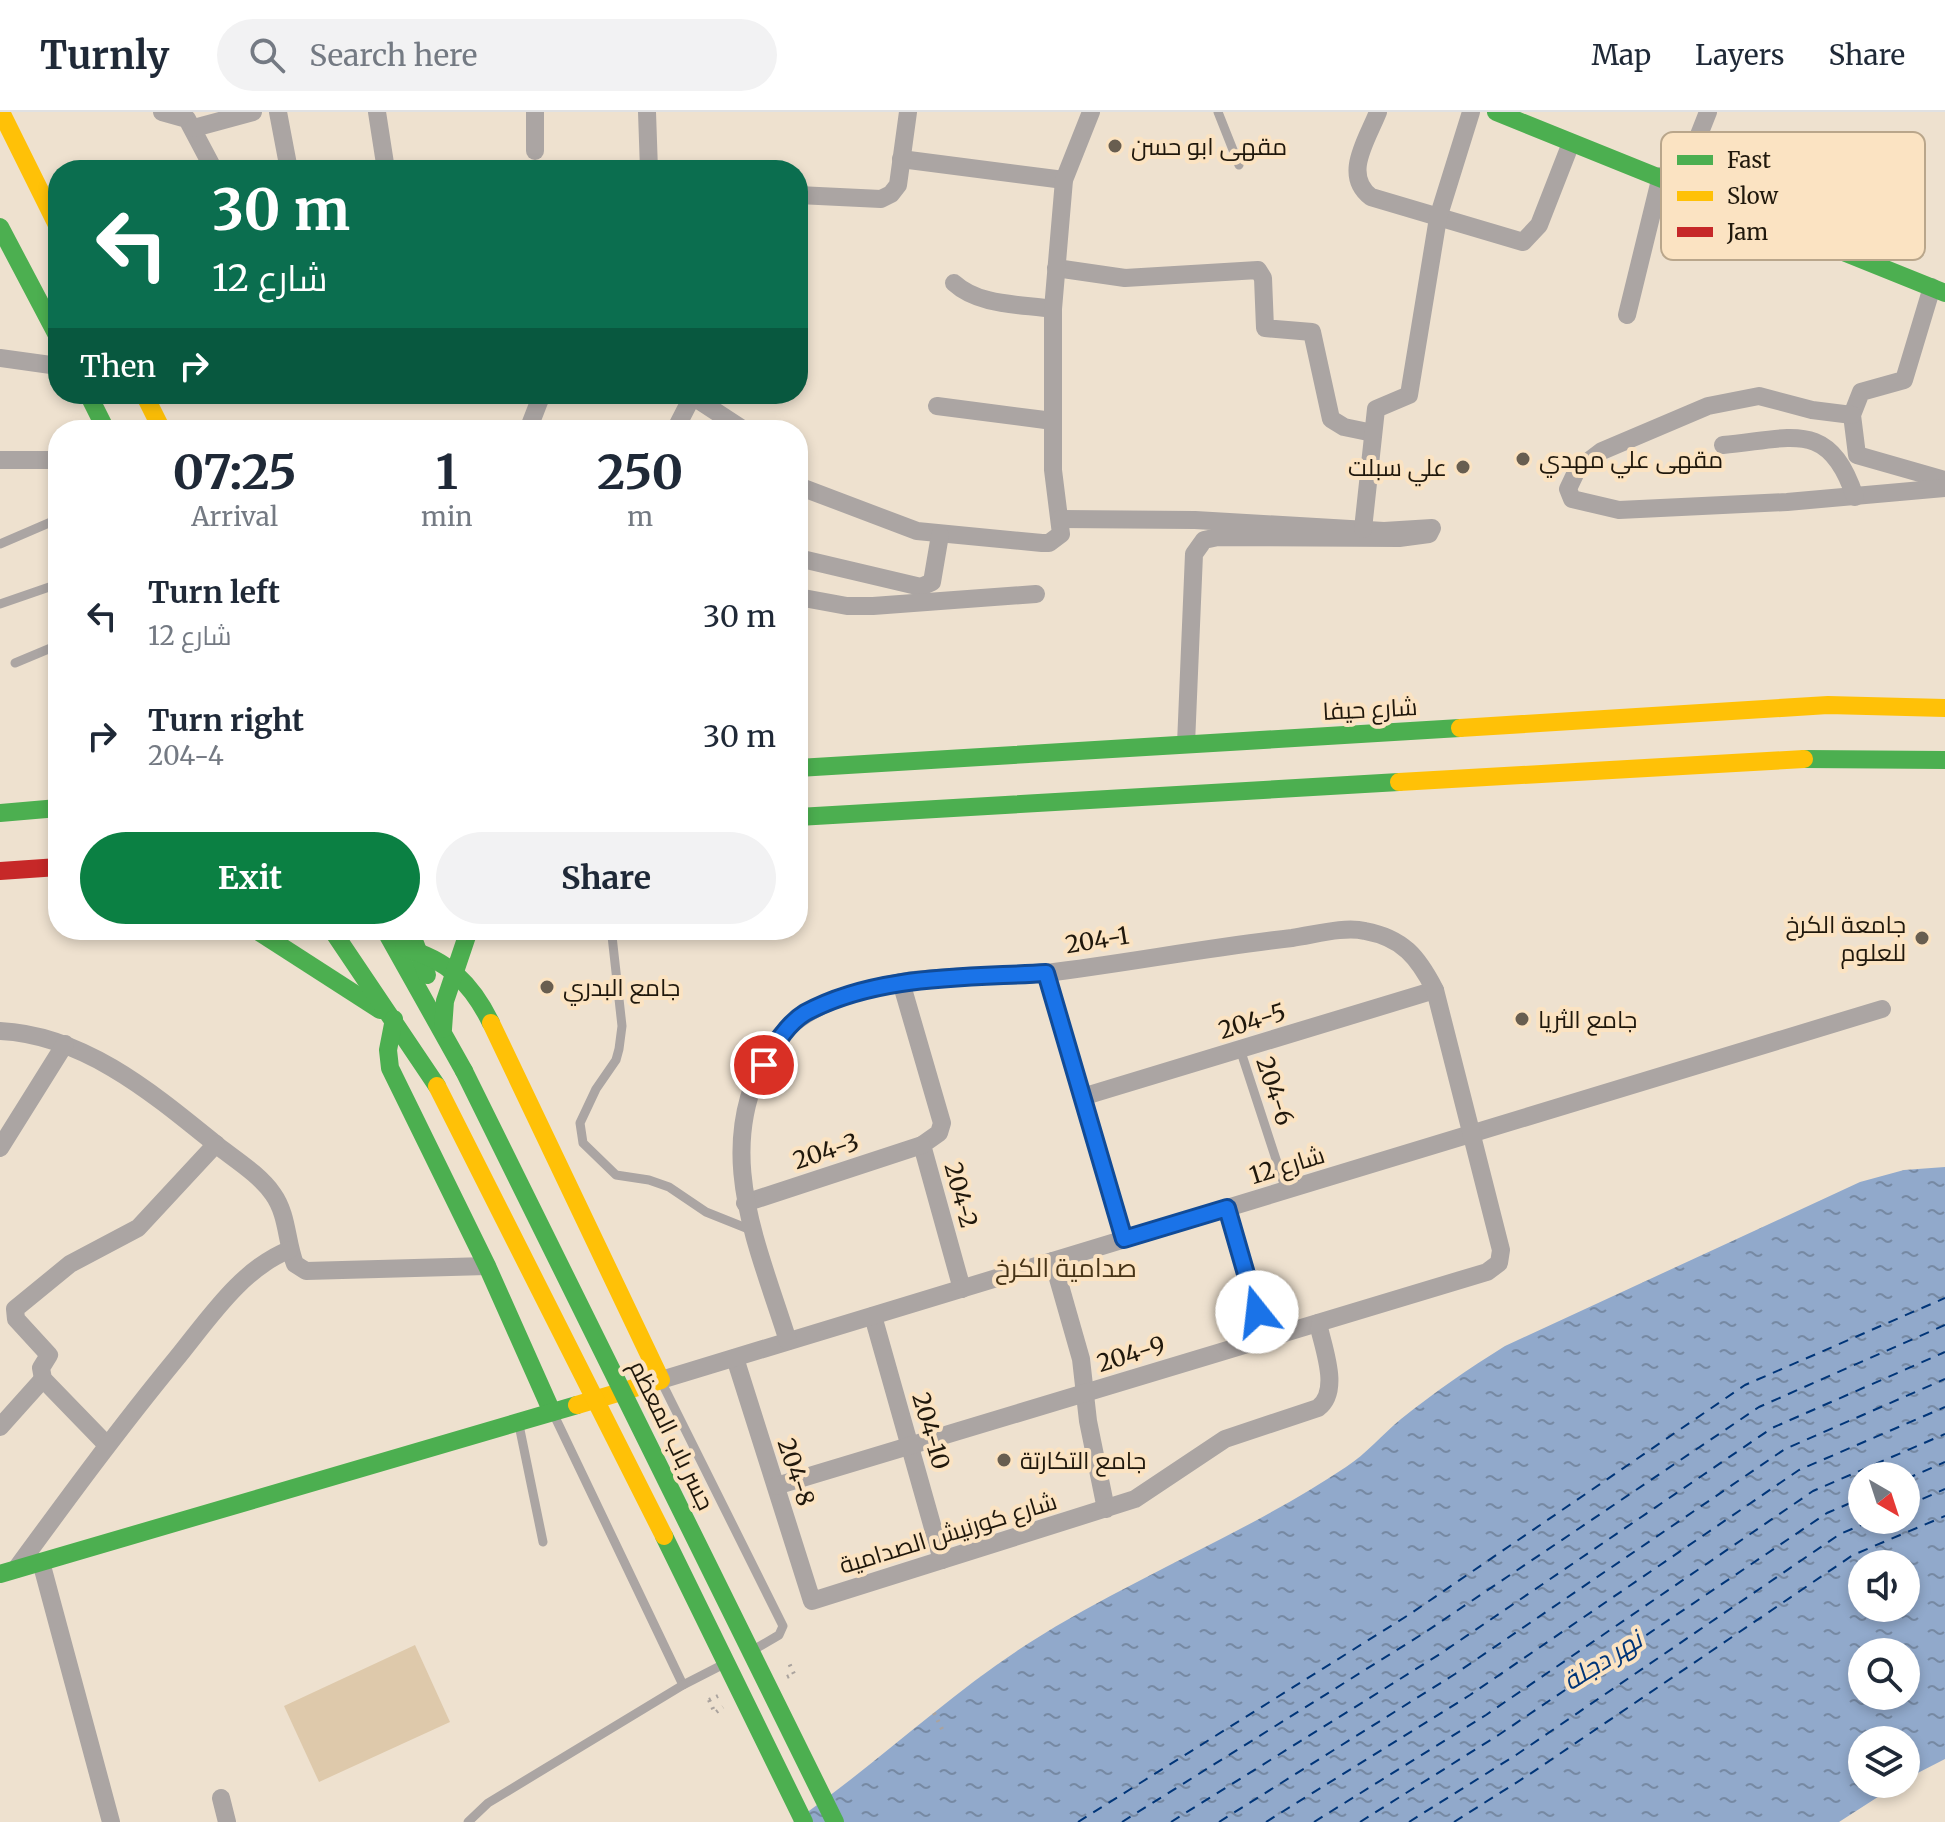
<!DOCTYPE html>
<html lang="en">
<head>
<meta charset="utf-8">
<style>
	:root { --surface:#fff; --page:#f2f2f3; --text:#1f2937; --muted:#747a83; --line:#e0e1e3; --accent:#0b8043 }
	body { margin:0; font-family:Merriweather,Cairo,serif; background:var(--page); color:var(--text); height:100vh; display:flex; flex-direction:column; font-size:30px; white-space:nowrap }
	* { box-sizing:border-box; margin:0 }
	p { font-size:26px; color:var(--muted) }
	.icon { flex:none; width:44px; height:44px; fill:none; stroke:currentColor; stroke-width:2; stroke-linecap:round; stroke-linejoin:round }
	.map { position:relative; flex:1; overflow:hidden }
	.side { position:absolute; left:48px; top:308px; width:760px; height:520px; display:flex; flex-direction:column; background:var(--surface); border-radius:32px; box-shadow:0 4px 12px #0003 }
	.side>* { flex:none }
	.hud { position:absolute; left:48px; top:48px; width:760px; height:244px; border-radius:32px; box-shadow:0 4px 12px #0003; background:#0b6e4f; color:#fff; overflow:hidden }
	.needle { width:52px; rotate:141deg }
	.controls { position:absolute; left:1848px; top:1350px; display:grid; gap:16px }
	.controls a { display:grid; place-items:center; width:72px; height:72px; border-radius:50%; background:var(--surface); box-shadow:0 4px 12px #0003; font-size:40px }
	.pin { position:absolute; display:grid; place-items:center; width:68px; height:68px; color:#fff; margin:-34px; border:4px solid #fff; border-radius:50%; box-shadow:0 2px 8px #0007 }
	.me { position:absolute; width:88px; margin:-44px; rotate:344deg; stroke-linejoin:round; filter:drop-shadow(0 0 6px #0008) }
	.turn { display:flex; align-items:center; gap:28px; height:168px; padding:0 32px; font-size:36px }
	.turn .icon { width:104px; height:104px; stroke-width:2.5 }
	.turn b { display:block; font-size:56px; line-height:68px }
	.then { display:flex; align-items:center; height:76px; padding:0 32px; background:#0003; gap:16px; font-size:30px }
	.eta { display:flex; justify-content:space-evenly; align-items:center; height:136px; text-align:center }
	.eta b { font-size:48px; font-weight:700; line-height:56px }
	.button { display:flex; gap:16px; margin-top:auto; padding:16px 32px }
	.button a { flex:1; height:92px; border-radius:48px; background:var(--accent); color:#fff; font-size:32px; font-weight:700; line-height:92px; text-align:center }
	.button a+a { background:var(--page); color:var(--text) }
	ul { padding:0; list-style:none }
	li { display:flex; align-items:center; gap:24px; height:120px; padding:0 32px }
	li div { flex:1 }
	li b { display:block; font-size:30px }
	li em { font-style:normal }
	header { display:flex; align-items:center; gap:48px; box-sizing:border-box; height:112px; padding:0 40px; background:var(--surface); border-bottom:2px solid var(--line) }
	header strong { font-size:38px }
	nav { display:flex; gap:44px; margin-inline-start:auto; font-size:28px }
	.search { width:560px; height:72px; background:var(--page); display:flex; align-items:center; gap:20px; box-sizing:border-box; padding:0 28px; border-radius:44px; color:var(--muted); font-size:30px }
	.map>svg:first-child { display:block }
	.green { fill:#dec9ab }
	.water { fill:url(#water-ripples); fill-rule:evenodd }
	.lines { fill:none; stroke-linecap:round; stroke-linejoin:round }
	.ferry { stroke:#003578; stroke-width:2; stroke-dasharray:10 8; stroke-linecap:butt }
	.path { stroke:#aaa39e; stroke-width:4; stroke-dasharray:2 6; stroke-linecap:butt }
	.lane { stroke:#aba5a3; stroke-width:9 }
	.street { stroke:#aba5a3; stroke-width:18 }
	.fast { stroke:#4caf50; stroke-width:18 }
	.slow { stroke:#ffc107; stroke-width:18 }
	.jam { stroke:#c62828; stroke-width:18 }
	.path-bridge { stroke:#aaa39e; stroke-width:4; stroke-dasharray:2 6; stroke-linecap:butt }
	.fast-bridge { stroke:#4caf50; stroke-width:18 }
	.slow-bridge { stroke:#ffc107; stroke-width:18 }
	.route-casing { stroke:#114b97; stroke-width:20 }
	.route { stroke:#1a73e8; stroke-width:14 }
	.poi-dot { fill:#685e50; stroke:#fbe3c2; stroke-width:3 }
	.labels { text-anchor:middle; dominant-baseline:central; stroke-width:8; stroke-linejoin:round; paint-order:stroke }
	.poi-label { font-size:24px; fill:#20180c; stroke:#fbe3c2; text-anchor:start }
	.street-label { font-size:24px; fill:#20180c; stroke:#fbe3c2 }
	.neighbourhood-label { font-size:26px; fill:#473417; stroke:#fbe3c2 }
	.water-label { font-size:26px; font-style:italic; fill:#003578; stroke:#fbe3c2 }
	.key { fill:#fbe3c2; stroke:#b9a68b; stroke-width:2 }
	.key-label { font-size:22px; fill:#20180c }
</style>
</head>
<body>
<header>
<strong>Turnly</strong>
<div class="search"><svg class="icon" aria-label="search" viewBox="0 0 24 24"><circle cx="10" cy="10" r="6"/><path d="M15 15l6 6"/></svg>Search here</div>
<nav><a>Map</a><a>Layers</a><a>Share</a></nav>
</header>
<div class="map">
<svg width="1945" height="1710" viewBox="0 0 1945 1710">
	<defs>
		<pattern id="water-ripples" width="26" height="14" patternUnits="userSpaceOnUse" patternTransform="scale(2)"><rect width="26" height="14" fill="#91a9cb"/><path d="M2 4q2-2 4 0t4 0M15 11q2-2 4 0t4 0" fill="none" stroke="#7689a3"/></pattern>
	</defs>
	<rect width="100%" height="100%" fill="#eee1cf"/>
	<path class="green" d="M 415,1533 L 450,1610 L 319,1670 L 284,1594 Z"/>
	<path class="water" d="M 1945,1055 L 1945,1647 L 1906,1667 L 1906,1628 L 1862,1628 L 1862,1672 L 1898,1672 L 1839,1710 L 793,1710 C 875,1654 946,1584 1029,1531 C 1131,1466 1246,1422 1346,1355 C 1366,1342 1383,1322 1401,1307 C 1435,1280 1468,1257 1505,1234 L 1860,1070 L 1904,1058 ZM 1862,1364 L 1906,1364 L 1906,1408 L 1862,1408 ZM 1862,1452 L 1906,1452 L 1906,1496 L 1862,1496 ZM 1862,1540 L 1906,1540 L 1906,1584 L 1862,1584 Z"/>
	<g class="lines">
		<g class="ferry">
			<path d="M 1906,1367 L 1945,1350"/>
			<path d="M 1906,1394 L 1945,1377"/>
			<path d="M 1078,1710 L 1410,1502 L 1745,1273 L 1945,1186"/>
			<path d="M 1122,1710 L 1424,1521 L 1759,1295 L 1945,1213"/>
			<path d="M 1171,1710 L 1440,1542 L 1772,1316 L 1945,1240"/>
			<path d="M 1219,1710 L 1455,1562 L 1785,1337 L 1945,1267"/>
			<path d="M 1266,1710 L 1470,1583 L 1799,1358 L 1945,1295"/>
			<path d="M 1314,1710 L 1486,1603 L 1813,1379 L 1945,1322"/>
			<path d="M 1360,1710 L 1500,1622 L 1827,1401 L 1862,1386"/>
			<path d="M 1409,1710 L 1516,1643 L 1840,1422 L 1873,1408"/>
			<path d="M 1454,1710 L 1530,1662 L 1853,1443 L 1945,1404"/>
		</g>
		<g class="path">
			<path d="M 787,1565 L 794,1562 L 789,1551"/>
			<path d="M 709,1588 L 715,1601 L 723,1595"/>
			<path d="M 934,1601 L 943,1619"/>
		</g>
		<g class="lane">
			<path d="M 1218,0 L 1239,53"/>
			<path d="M 0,432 L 58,407"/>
			<path d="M 0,492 L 58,472"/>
			<path d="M 15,551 L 58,533"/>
			<path d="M 612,824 L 622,914 L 619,937 L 616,948 L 596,977 L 580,1011 L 583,1031 L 616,1063 L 649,1068 L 669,1075 L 706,1100 L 751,1118"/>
			<path d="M 1240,937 L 1286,1078"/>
			<path d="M 662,1271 L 783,1514 L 779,1523 L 755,1537"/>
			<path d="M 554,1303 L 683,1573 L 724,1552"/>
			<path d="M 519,1313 L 543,1430"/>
			<path d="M 468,1710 L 488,1691 L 683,1573"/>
		</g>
		<g class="street">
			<path d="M 162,0 L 187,7 L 214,58"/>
			<path d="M 278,0 L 289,58"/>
			<path d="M 377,0 L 386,58"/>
			<path d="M 647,0 L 649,58"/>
			<path d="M 1378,0 C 1367,28 1342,63 1371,85 L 1523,130 L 1539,113 L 1571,31"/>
			<path d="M 194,16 L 253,0"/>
			<path d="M 535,39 L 535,0"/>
			<path d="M 901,47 L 1064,68"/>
			<path d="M 1680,71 L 1708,0"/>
			<path d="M 798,83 L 881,87 L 891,82 L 898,73 L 908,0"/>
			<path d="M 1056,156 L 1125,166 L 1258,158 L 1263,166 L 1265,216 L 1312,220 L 1331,307 L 1344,315 L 1373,321"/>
			<path d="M 954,171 C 979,194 1020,192 1053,197"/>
			<path d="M 1932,175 L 1904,268 L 1861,280 L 1852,303 L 1857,343 L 1945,368"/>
			<path d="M 1627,203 L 1661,64"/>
			<path d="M 0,246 L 58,254"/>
			<path d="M 689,282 L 744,318"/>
			<path d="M 937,294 L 1053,309"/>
			<path d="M 1852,303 L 1812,298 L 1759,284 L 1708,294 L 1602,339 L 1577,358 L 1568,377 L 1572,387 L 1619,398 L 1787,390 L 1945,376"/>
			<path d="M 528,318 L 542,282"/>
			<path d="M 675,318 L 692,285"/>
			<path d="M 1723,333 C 1791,327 1829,306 1855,385"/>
			<path d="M 0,348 L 58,348"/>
			<path d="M 798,374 L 917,419 L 1042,431 L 1049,431 L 1061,422 L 1053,358 L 1053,197 L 1064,68 L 1091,0"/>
			<path d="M 1060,407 L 1195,408 L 1384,419 L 1432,416 L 1429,422 L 1399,426 L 1218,425 L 1204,428 L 1194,442 L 1186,632"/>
			<path d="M 1363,417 L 1376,297 L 1409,283 L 1438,106 L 1471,0"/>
			<path d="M 798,446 L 921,475 L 932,470 L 940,423"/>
			<path d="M 798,485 L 847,494 L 873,494 L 1036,482"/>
			<path d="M 1046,861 L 1124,1127"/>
			<path d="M 901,870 L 942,1011 L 939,1021 L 922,1033 L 962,1177"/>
			<path d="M 0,919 C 85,923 155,983 218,1034 C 236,1048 260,1063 273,1082 C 288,1103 286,1129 295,1152 L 306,1159 L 487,1154"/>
			<path d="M 1082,985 L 1435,878"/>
			<path d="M 0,1036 L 65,932"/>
			<path d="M 745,1091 L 922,1033"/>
			<path d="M 1227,1096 L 1265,1227"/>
			<path d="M 1053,1149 L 1081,1247 L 1088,1309 L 1106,1397"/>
			<path d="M 873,1204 L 942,1448"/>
			<path d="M 735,1246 L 812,1489 L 1135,1387 L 1225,1327 L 1318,1296 C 1341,1279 1323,1236 1318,1211"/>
			<path d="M 661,1268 L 1882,897"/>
			<path d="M 0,1315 L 43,1267"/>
			<path d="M 106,1332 L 43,1267 L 41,1256 L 49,1243 L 16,1207 L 15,1197 L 70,1152 L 138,1116 L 216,1032"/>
			<path d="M 776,1374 L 1487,1160 L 1499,1151 L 1501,1138 L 1435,878 C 1418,845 1403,826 1365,819 C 1344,814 1314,823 1292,826 C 1210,835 1128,851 1046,861 C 998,866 948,862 901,870 C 857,878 799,894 773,933 C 709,1032 757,1130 788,1229"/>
			<path d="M 41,1450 L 111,1710"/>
			<path d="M 16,1457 C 68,1386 120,1315 176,1247 C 208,1208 241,1157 289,1138"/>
			<path d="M 221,1686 L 227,1710"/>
		</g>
		<g class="fast">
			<path d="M 1496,0 L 1945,181"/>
			<path d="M 0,115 L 58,225"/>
			<path d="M 88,282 L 106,318"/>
			<path d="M 1804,647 L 1945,648"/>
			<path d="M 798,656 L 1460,616"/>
			<path d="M 0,701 L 58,696"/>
			<path d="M 798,705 L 1399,670"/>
			<path d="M 256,818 L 380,898"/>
			<path d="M 332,818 L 437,974"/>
			<path d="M 385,818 L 464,959"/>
			<path d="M 410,818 L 427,863"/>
			<path d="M 404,836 C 447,847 472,872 491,911"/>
			<path d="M 394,907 L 388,938 L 390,956 L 487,1154 L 552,1300"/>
			<path d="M 443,917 L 445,889 L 469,818"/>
			<path d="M 0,1462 L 577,1293"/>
		</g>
		<g class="slow">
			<path d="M 1,0 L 58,115"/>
			<path d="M 144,282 L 162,318"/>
			<path d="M 1460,616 L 1828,593 L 1945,596"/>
			<path d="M 1399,670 L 1804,647"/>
			<path d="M 491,911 L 661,1268 L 577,1293"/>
		</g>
		<path class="jam" d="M 0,759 L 58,755"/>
		<path class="path-bridge" d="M 709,1588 L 718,1584"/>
		<g class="fast-bridge">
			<path d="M 464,959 L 835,1710"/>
			<path d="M 664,1424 L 804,1710"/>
		</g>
		<path class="slow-bridge" d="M 437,974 L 664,1424"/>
	</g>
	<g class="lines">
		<defs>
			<path id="route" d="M 764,953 C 773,935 787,912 805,901 C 877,862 967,866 1046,861 L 1124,1127 L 1227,1096 L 1257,1200"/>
		</defs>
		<use href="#route" class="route-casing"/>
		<use href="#route" class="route"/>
	</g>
	<g class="poi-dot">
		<circle cx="1115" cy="34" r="8"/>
		<circle cx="1523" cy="347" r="8"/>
		<circle cx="1463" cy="355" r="8"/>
		<circle cx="1922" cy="826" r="8"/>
		<circle cx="547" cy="875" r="8"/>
		<circle cx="1522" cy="907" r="8"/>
		<circle cx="1004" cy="1348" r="8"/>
	</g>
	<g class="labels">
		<g class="poi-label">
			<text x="1131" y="34">مقهى ابو حسن</text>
			<text x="1539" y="347">مقهى علي مهدي</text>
			<text x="1447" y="355" text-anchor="end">علي سبلت</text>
			<text x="1906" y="812" text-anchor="end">جامعة الكرخ<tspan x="1906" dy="28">للعلوم</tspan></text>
			<text x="563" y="875">جامع البدري</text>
			<text x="1538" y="907">جامع الثريا</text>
			<text x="1020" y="1348">جامع التكارتة</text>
		</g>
		<g class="street-label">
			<text transform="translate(1370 597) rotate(-3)">شارع حيفا</text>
			<text transform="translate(1097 828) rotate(-9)">204-1</text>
			<text transform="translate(1252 909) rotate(-17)">204-5</text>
			<text transform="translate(1275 979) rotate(72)">204-6</text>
			<text transform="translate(826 1039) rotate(-18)">204-3</text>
			<text transform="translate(1287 1053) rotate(-17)">شارع 12</text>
			<text transform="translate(961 1083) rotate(75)">204-2</text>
			<text transform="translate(1131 1242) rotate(-17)">204-9</text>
			<text transform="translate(931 1319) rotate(74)">204-10</text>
			<text transform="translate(672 1323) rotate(64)">جسر باب المعظم</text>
			<text transform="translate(796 1360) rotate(72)">204-8</text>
			<text transform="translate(948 1421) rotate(-17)">شارع كورنيش الصدامية</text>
		</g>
		<g class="neighbourhood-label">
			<text x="1066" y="1155">صدامية الكرخ</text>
		</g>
		<g class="water-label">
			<text transform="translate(1602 1548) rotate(-32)">نهر دجلة</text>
		</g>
	</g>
	<rect x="1661" y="20" width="264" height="128" rx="12" class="key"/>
	<rect x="1677" y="43" width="36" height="10" fill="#4caf50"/>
	<rect x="1677" y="79" width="36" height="10" fill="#ffc107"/>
	<rect x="1677" y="115" width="36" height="10" fill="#c62828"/>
	<g class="key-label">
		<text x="1727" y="56">Fast</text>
		<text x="1727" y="92">Slow</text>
		<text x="1727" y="128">Jam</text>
	</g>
</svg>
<div class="controls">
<a><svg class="needle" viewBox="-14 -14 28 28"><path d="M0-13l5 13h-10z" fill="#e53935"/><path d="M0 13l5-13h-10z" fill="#747a83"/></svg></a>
<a><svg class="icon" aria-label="sound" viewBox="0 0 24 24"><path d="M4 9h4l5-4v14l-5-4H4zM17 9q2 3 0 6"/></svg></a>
<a><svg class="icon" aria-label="search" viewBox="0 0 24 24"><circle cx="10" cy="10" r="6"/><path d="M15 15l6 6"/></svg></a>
<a><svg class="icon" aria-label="layers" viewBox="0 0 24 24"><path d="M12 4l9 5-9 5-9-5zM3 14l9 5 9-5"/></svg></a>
</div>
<div class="pin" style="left:764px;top:953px;background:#d93025"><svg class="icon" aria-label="arrive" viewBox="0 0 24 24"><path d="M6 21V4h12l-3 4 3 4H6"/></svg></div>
<svg class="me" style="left:1257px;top:1200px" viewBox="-20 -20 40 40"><circle r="19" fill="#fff"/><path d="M0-13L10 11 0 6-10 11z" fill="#1a73e8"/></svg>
<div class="hud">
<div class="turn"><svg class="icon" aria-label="left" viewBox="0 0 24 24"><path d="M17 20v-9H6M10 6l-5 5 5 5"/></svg><div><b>30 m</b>شارع 12</div></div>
<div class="then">Then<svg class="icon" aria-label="right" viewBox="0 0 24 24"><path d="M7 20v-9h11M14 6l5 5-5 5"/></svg></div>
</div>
<section class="side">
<div class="eta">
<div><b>07:25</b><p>Arrival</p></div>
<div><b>1</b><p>min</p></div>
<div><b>250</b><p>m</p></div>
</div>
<ul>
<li><svg class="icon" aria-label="left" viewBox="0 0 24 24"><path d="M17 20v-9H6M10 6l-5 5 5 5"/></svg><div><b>Turn left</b><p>شارع 12</p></div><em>30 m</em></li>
<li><svg class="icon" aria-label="right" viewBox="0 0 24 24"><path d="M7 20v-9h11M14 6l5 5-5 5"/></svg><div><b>Turn right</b><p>204-4</p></div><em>30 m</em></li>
</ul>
<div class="button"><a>Exit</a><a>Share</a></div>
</section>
</div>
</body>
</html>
